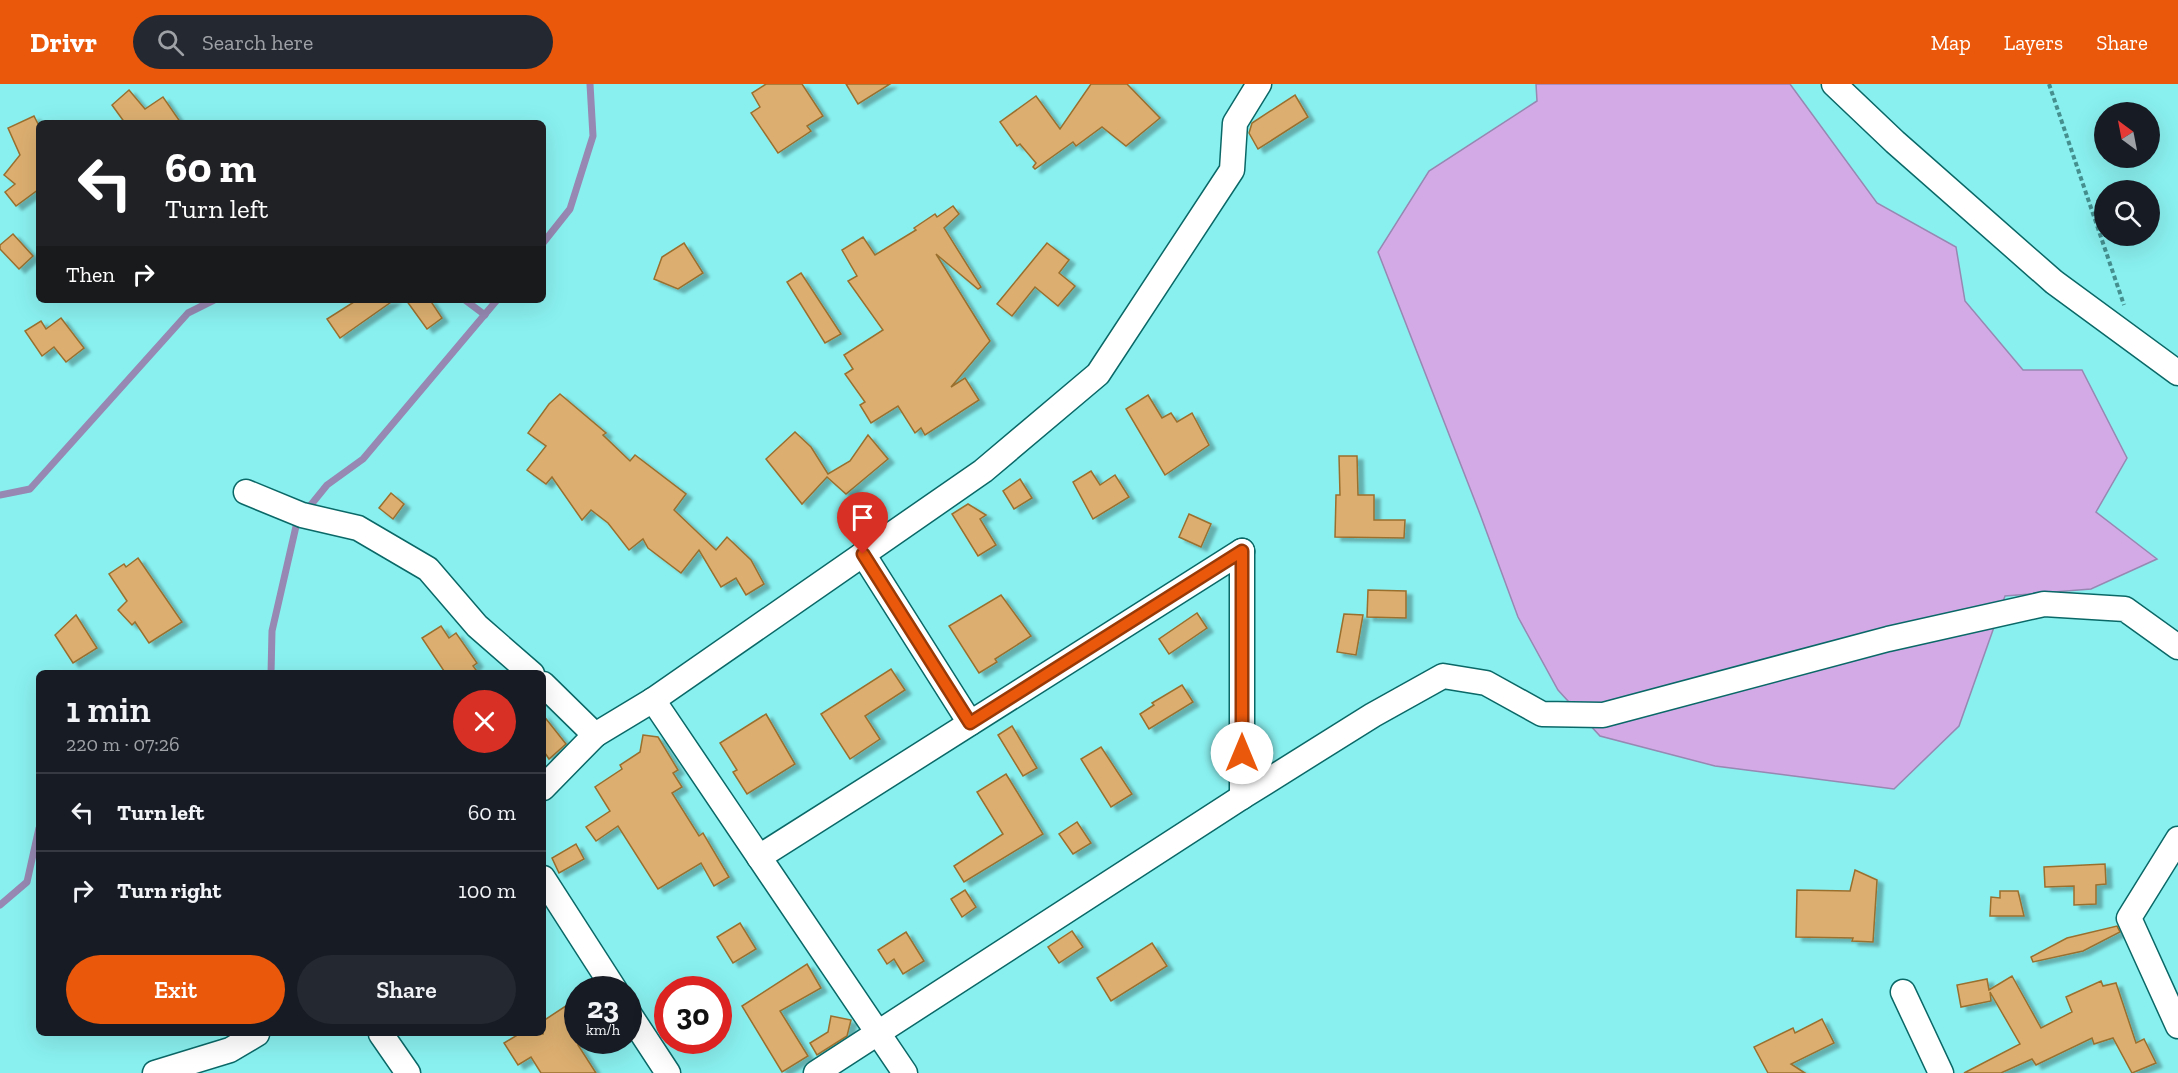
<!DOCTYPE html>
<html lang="en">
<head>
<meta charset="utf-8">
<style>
	:root { --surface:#171b24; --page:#242831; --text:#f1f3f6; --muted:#9ea1a6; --line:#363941; --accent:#ea580c }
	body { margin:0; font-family:"Zilla Slab",serif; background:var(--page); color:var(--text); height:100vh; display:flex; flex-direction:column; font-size:22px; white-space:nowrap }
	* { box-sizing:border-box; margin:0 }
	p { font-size:20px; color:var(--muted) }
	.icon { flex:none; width:33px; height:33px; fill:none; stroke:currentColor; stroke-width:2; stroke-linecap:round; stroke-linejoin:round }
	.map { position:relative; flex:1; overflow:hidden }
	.panel { position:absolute; left:36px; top:586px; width:510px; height:366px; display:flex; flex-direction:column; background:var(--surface); border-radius:9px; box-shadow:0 6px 24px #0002 }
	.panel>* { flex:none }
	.top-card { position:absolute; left:36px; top:36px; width:510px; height:183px; border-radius:9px; box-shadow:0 6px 24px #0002; background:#202124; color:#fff; overflow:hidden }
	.needle { width:39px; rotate:328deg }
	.tools { position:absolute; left:2094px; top:18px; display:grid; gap:12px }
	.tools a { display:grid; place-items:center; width:66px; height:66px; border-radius:50%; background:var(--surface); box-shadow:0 6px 24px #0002; font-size:30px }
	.speed { position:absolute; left:564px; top:892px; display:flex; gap:12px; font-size:30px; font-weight:700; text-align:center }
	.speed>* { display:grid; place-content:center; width:78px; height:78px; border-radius:50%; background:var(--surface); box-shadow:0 6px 24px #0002; line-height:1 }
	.speed small { font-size:15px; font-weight:400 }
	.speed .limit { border:9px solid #d22; background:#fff; color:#111 }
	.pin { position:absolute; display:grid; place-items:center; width:51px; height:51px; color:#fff; margin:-62px -26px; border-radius:50% 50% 50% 0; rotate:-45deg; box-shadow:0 0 6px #0007 }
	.pin .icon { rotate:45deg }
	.me { position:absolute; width:66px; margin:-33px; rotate:0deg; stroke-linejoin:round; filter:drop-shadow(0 0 4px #0008) }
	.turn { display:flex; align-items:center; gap:21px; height:126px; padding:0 30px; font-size:27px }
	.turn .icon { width:78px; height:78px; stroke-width:2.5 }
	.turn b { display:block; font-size:42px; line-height:51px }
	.then { display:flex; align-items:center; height:57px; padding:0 30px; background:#0003; gap:12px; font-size:22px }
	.round { display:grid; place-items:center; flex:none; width:63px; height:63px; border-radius:32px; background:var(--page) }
	.headline { display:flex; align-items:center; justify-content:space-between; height:102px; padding:0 30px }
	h1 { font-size:36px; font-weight:600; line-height:45px }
	.cta { display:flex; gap:12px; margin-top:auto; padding:12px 30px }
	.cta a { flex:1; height:69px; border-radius:36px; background:var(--accent); color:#fff; font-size:24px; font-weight:600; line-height:69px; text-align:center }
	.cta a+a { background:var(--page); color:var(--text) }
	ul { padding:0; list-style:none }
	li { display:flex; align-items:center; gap:18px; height:78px; padding:0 30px; border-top:2px solid var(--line) }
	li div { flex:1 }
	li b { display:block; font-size:22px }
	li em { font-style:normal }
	header { display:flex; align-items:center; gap:36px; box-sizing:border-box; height:84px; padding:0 30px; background:var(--accent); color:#fff }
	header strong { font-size:28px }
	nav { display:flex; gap:33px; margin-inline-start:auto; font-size:21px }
	.search { width:420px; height:54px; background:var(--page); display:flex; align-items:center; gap:15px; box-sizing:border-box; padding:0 21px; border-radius:33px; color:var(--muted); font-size:22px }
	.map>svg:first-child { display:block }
	.water { fill:#d3aae6; stroke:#9688b2; stroke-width:1.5 }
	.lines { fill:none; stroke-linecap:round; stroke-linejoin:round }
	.stream { stroke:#9688b2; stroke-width:7 }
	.building { fill:#dcaf6f; stroke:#9a6f2f; stroke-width:1.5; filter:url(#shadow) }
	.minor-casing { stroke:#0a6867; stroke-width:27 }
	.path { stroke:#458f8f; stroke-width:4; stroke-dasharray:4.5 3; stroke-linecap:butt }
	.minor { stroke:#fff; stroke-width:24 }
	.route-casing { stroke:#983908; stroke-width:15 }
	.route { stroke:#ea580c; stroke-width:10 }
</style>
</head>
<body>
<header>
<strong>Drivr</strong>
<div class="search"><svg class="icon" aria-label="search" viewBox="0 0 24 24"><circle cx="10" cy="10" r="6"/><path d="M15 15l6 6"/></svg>Search here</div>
<nav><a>Map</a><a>Layers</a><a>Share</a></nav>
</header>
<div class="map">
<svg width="2178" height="989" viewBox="0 0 2178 989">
	<defs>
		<filter id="shadow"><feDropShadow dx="6" dy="4" stdDeviation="1.5" flood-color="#0004"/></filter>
	</defs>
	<rect width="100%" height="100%" fill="#89f0ef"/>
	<path class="water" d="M 1536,0 L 1790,0 L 1877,119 L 1956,163 L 1965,217 L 2023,286 L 2082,286 L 2127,374 L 2096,428 L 2157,475 L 2091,505 L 2005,512 L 1959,642 L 1894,705 L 1715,682 L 1600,652 L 1558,606 L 1518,533 L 1480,430 L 1378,168 L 1429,87 L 1537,17 Z"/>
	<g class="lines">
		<g class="stream">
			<path d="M 543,159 L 570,125 L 593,52 L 590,0"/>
			<path d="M 465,216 L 485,231"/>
			<path d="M 0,411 L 30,405 L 188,229 L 214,216"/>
			<path d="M 271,590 L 272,547 L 297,438 L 327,401 L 363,375 L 497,216"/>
			<path d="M 0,821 L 27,798 L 39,744"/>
		</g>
	</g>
	<g class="building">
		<path d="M 766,0 L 802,0 L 823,32 L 807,42 L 811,47 L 778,69 L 751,29 L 760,23 L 752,9 Z"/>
		<path d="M 846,0 L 890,0 L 858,20 Z"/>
		<path d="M 1091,0 L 1127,0 L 1160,34 L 1126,62 L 1102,43 L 1076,62 L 1073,58 L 1035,85 L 1033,83 L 1036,79 L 1020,60 L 1017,62 L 1000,38 L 1036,12 L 1060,45 Z"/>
		<path d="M 129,6 L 145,25 L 163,13 L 181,39 L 125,39 L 112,21 Z"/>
		<path d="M 1295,11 L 1308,33 L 1258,65 L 1249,49 L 1252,39 Z"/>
		<path d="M 34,32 L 39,42 L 39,105 L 16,122 L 5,108 L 15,100 L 4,91 L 20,71 L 8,44 Z"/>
		<path d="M 953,122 L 959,130 L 944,144 L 981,203 L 978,205 L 936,170 L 990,257 L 951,303 L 965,294 L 979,316 L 925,351 L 921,344 L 915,349 L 898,322 L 871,339 L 860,321 L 865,318 L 845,290 L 853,285 L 844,271 L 883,246 L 848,197 L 857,192 L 842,166 L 863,153 L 875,171 L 916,146 L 914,144 L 935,130 L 937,133 Z"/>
		<path d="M 13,150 L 33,172 L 19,185 L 0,165 L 0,161 Z"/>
		<path d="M 684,159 L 703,189 L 678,205 L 654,195 L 662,173 Z"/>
		<path d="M 1047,159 L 1069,176 L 1059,189 L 1075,202 L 1058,222 L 1035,203 L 1012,232 L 997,220 Z"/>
		<path d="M 801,189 L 841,250 L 825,259 L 787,198 Z"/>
		<path d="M 357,216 L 394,216 L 340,254 L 327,235 Z"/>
		<path d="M 406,216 L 430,216 L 442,234 L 427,245 Z"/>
		<path d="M 61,234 L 84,264 L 66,278 L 54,263 L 42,272 L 25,247 L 41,237 L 46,245 Z"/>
		<path d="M 560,310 L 606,349 L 603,351 L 630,377 L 635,371 L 686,410 L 674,426 L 716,466 L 727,453 L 751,476 L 764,500 L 746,511 L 736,494 L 721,503 L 699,466 L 681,489 L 648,464 L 643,455 L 629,466 L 608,439 L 591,426 L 582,436 L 552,393 L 546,400 L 527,386 L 546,362 L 528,349 L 549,320 Z"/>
		<path d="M 1148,311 L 1162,334 L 1171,329 L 1177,338 L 1192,329 L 1209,361 L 1165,391 L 1126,325 Z"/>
		<path d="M 795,348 L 811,363 L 828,390 L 850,377 L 868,351 L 888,375 L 846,410 L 827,393 L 802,420 L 766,375 Z"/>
		<path d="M 1339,372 L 1357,372 L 1358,411 L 1374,411 L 1374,436 L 1405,436 L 1404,454 L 1335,453 L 1336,411 L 1340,411 Z"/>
		<path d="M 1091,387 L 1100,401 L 1115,391 L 1129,413 L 1093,435 L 1073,398 Z"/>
		<path d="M 1020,395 L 1032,414 L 1014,425 L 1003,407 Z"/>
		<path d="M 391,409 L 404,420 L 393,435 L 379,424 Z"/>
		<path d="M 968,420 L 986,431 L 980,435 L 996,461 L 978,472 L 952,430 Z"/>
		<path d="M 1189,430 L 1211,440 L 1201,463 L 1179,453 Z"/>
		<path d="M 138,474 L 182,538 L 149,559 L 135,538 L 132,541 L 118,526 L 127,517 L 109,490 L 124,480 L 126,483 Z"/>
		<path d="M 1368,506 L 1406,507 L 1406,534 L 1367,533 Z"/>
		<path d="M 1001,511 L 1031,552 L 995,575 L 997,578 L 979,589 L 949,542 Z"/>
		<path d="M 1197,529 L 1207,544 L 1169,570 L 1159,555 Z"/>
		<path d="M 1344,530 L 1363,531 L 1356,571 L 1337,568 Z"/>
		<path d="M 76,531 L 97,564 L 73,579 L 55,551 Z"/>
		<path d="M 441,542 L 449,554 L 456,549 L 477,579 L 473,582 L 479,590 L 446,590 L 422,554 Z"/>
		<path d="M 891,585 L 905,606 L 865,632 L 880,655 L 850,675 L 821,630 Z"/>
		<path d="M 1182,601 L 1193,618 L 1149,645 L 1140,630 L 1154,621 L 1152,619 Z"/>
		<path d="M 766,630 L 795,680 L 747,710 L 733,688 L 737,686 L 720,659 Z"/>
		<path d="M 543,631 L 566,660 L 549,675 L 543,666 Z"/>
		<path d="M 1012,642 L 1037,684 L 1023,692 L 998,651 Z"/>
		<path d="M 643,651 L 658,653 L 678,686 L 673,689 L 682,703 L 672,709 L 699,752 L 703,749 L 729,793 L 714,802 L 701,779 L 658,805 L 618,742 L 596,757 L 586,743 L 610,727 L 595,703 L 622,685 L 620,681 L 640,668 Z"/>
		<path d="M 1101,663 L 1132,710 L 1111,723 L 1081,675 Z"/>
		<path d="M 1006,690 L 1043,750 L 964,798 L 954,782 L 1003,750 L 977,708 Z"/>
		<path d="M 1077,738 L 1091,759 L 1073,770 L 1059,750 Z"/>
		<path d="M 576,760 L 584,775 L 559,789 L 552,774 Z"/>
		<path d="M 2105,780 L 2106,800 L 2096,801 L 2096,820 L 2074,821 L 2074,802 L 2045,803 L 2044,783 Z"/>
		<path d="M 1855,786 L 1877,796 L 1873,858 L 1852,857 L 1853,854 L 1796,853 L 1797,806 L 1850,807 Z"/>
		<path d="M 965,806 L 976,823 L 962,833 L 951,815 Z"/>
		<path d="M 2000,807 L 2018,807 L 2024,832 L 1990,832 L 1991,813 L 2000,814 Z"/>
		<path d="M 740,839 L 756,865 L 733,879 L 717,853 Z"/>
		<path d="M 2117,842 L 2120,848 L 2083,867 L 2033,878 L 2031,873 L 2067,854 Z"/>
		<path d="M 1072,847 L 1083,863 L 1059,879 L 1048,863 Z"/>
		<path d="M 906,848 L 924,877 L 903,890 L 894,875 L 887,880 L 878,866 Z"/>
		<path d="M 1152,859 L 1167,882 L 1111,917 L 1097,894 Z"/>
		<path d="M 807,880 L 821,904 L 780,927 L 808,972 L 782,988 L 742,922 Z"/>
		<path d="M 2012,892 L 2041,944 L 2072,928 L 2066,913 L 2101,897 L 2103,902 L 2116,899 L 2136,959 L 2144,955 L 2156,979 L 2132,989 L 2113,954 L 2094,960 L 2092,954 L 2036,981 L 2032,975 L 2001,989 L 1964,989 L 2020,960 L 1990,908 L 1991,917 L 1961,923 L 1957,901 L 1987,895 L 1989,906 Z"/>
		<path d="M 578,914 L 578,961 L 596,989 L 541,989 L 531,973 L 518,981 L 504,959 L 519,950 L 543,950 L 543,937 Z"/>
		<path d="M 831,932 L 851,936 L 847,952 L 817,971 L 810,959 L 828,948 Z"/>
		<path d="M 1822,935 L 1834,959 L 1791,980 L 1805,989 L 1768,989 L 1754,963 L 1793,944 L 1795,949 Z"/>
	</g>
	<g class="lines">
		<defs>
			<g id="minor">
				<path d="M 1834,0 L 1895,58 L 2054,198 L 2178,289"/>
				<path d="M 246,408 L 302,431 L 358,444 L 428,485 L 477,542 L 532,590"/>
				<path d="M 863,470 L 970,639"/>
				<path d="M 543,600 L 595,651 L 543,704"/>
				<path d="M 653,616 L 905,989"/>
				<path d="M 595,651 L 653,616 L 983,387 L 1098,290 L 1232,86 L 1235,39 L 1259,0"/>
				<path d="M 1242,713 L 1242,467"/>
				<path d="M 2178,755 L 2129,834 L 2178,942"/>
				<path d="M 759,773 L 1242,467"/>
				<path d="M 543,794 L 615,906"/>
				<path d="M 1903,908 L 1941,989"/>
				<path d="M 628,928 L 668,989"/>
				<path d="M 381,950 L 408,989"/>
				<path d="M 155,989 L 230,966 L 257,950"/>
				<path d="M 816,989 L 1242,713 L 1373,631 L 1443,592 L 1486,599 L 1542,630 L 1603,631 L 1888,555 L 2044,520 L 2125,525 L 2178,563"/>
			</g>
		</defs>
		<use href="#minor" class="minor-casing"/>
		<path class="path" d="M 2049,0 L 2124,221"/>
		<use href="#minor" class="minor"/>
	</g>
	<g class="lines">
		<defs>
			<path id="route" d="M 863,470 L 970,639 L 1242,467 L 1242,669"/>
		</defs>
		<use href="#route" class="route-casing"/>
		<use href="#route" class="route"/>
	</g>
</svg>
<div class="tools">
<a><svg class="needle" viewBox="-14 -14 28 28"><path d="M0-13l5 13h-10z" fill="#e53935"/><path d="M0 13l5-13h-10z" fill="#9ea1a6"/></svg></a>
<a><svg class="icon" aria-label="search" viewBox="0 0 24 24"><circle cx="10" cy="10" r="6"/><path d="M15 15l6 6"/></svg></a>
</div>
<div class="speed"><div>23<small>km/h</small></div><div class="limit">30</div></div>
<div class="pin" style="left:863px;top:470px;background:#d93025"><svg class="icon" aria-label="arrive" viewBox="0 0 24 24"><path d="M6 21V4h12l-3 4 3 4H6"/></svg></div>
<svg class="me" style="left:1242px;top:669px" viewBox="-20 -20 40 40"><circle r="19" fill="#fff"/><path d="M0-13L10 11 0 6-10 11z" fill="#ea580c"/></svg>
<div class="top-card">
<div class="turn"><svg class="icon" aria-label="left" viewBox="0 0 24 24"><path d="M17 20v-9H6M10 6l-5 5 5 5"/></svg><div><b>60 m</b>Turn left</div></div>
<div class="then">Then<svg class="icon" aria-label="right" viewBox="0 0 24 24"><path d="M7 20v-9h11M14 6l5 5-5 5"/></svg></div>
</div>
<section class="panel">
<div class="headline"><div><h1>1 min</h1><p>220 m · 07:26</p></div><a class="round" style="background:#d93025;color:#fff"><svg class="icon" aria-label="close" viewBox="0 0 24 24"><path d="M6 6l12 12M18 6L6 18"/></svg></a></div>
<ul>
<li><svg class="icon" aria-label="left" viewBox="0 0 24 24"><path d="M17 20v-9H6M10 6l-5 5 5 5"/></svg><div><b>Turn left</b></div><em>60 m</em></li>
<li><svg class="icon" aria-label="right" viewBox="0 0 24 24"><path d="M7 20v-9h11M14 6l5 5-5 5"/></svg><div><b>Turn right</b></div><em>100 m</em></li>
</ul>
<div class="cta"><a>Exit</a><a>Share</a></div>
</section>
</div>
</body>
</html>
